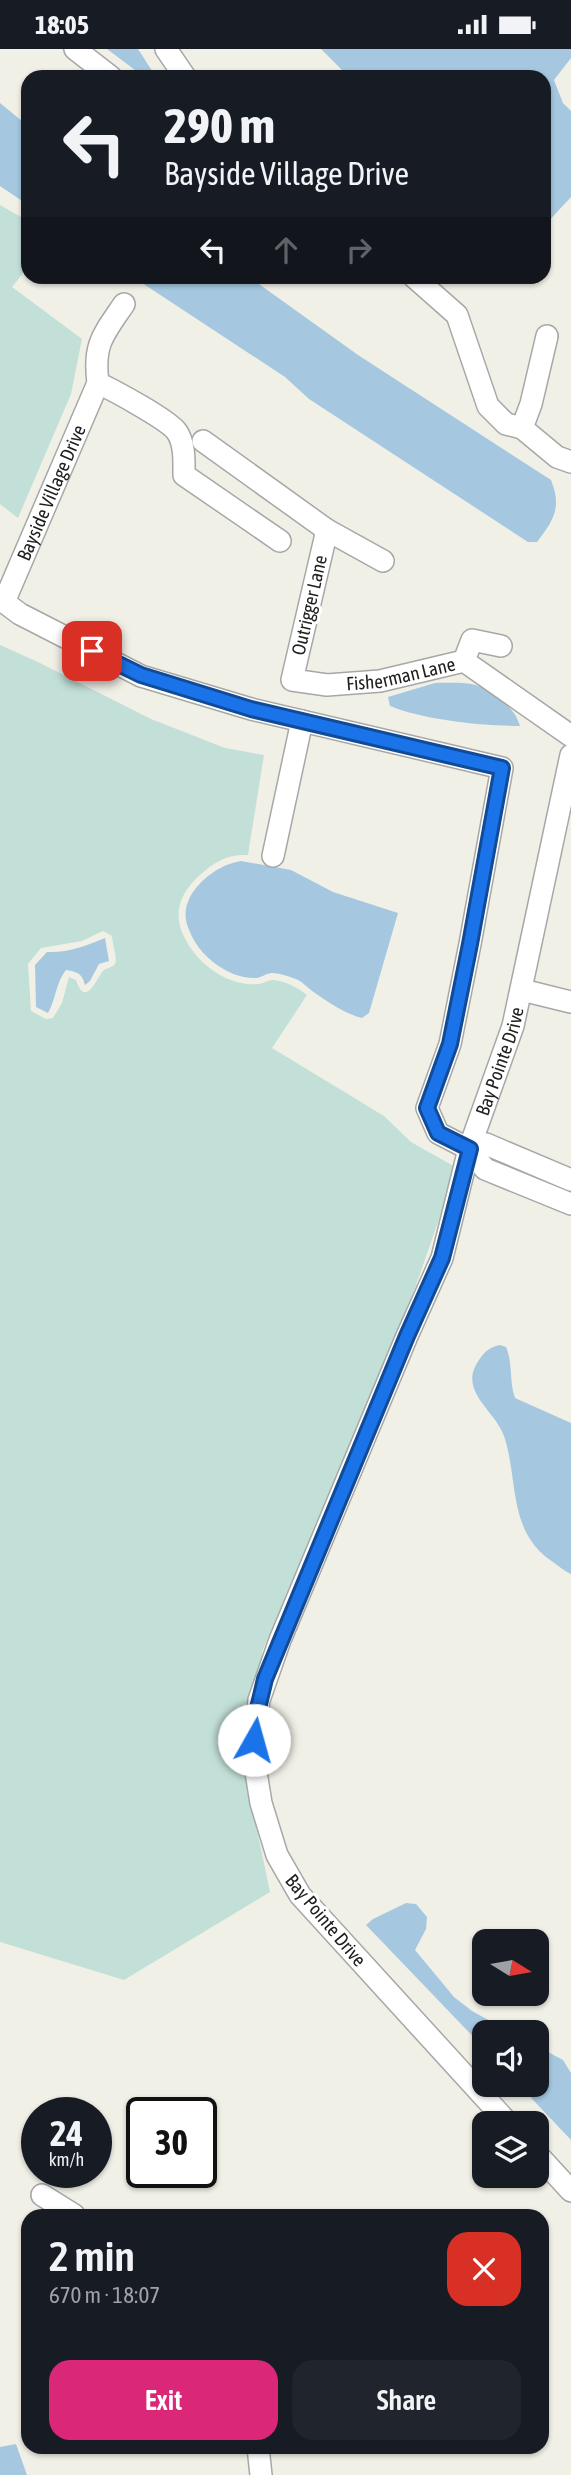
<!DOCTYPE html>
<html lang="en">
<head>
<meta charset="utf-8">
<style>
	:root { --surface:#171b24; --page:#20242c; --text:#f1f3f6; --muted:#9ea1a6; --accent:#db2777 }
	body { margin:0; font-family:"Asap Condensed",sans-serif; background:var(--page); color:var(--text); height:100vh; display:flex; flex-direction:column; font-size:26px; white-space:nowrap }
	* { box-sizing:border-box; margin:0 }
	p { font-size:23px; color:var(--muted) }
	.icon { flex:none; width:38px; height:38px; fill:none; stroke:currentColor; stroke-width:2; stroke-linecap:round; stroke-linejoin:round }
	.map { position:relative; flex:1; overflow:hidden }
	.drawer { position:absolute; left:21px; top:2160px; width:528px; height:245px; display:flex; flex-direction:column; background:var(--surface); border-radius:21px; box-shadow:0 2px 5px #0004 }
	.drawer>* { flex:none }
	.guide { position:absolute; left:21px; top:21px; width:530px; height:214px; border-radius:21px; box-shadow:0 2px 5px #0004; background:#171b24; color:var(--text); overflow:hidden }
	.needle { width:46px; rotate:101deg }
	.tools { position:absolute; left:472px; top:1880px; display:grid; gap:14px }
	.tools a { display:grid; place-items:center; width:77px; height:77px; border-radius:14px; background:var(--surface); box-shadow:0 2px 5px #0004; font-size:35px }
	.speed { position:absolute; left:21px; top:2048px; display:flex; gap:14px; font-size:35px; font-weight:700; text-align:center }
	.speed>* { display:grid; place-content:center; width:91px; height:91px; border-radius:50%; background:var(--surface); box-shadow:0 2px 5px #0004; line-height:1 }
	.speed small { font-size:18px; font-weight:400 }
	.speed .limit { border:4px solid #111; border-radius:10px; background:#fff; color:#111 }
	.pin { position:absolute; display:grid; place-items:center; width:60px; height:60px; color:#fff; margin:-30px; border-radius:14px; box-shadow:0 4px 10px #0006 }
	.me { position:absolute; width:77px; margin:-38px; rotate:7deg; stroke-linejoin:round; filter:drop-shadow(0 0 5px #0008) }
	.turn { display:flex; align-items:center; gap:24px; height:147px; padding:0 28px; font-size:32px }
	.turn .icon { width:91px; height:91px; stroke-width:2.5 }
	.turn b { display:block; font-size:49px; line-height:60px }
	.lanes { display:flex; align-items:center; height:66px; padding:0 28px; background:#0003; justify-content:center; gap:35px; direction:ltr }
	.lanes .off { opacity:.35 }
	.round { display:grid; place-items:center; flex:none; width:74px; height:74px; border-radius:21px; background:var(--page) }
	.overview { display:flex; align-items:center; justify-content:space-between; height:119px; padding:0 28px }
	h1 { font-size:42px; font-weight:600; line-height:52px }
	.cta { display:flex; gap:14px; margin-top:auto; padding:14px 28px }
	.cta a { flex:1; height:80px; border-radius:21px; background:var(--accent); color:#fff; font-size:28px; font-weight:600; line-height:80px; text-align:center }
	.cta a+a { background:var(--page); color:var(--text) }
	.status { display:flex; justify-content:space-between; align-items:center; height:49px; padding:0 35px; background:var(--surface); direction:ltr }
	.status svg { height:19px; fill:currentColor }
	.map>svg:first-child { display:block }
	.wetland { fill:#c3e0d8; fill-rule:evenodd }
	.water { fill:#a5c8e0 }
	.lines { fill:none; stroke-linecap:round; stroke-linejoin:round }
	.minor-casing { stroke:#a7a7a7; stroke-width:24 }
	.minor { stroke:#fff; stroke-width:21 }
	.route-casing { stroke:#114b97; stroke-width:18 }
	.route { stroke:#1a73e8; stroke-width:12 }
	.labels { text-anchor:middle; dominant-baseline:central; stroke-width:6; stroke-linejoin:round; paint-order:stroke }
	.street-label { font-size:19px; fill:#202020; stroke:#fff }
</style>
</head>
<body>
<div class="status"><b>18:05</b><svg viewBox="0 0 49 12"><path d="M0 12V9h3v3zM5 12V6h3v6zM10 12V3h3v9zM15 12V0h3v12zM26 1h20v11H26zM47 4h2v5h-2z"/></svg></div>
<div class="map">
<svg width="571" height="2426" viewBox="0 0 571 2426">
	<rect width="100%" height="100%" fill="#f1f0e7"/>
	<g class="wetland">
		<path d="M 0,156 L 28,172 L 28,218 L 12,238 L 82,290 L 71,345 L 18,469 L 0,455 Z"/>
		<path d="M 0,596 L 38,613 L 151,670 L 225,699 L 264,706 L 248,806 C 228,805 215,812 200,826 C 183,841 173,860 182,883 C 193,911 225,938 258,935 C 263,935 268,931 273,931 C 286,932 298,939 307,946 L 272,999 L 384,1067 L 411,1093 L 457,1119 L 415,1239 L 262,1603 L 248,1738 L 270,1843 L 124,1931 L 0,1893 ZM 103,882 L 112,887 C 112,894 118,910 115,915 C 113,918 107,919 104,921 C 98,925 86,962 76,931 L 69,928 L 62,954 L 53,969 L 46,970 L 31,962 L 28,915 L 41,899 L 82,892 Z"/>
	</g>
	<g class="water">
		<path d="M 107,0 L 138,0 L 156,28 L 135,21 Z"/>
		<path d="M 321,0 L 571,0 L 571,9 L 554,31 L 563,54 L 571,62 L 571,148 L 544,177 L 544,28 L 349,28 Z"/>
		<path d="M 0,54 L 28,77 L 28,156 L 0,137 Z"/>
		<path d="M 133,228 L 249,228 L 358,306 L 551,431 C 562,458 554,471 537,493 L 528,493 L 309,350 L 285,328 Z"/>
		<path d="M 435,634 C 467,634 479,631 504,654 C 512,660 517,667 520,677 C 484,677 423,671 390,657 L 388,648 Z"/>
		<path d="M 241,812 L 291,821 L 333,843 L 398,864 L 369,964 L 362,969 C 346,965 329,954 315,944 C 309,940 304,934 298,931 C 291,928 280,924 272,924 C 267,924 262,928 257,929 C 230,931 199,907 190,883 C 184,871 184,860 190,848 C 200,830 221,815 241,812 Z"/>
		<path d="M 105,889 L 109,912 L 99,915 L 90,932 L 85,936 C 82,924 77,923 66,921 C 56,933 56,950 48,964 L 36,958 L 35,916 L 47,903 C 68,904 86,897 105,889 Z"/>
		<path d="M 500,1296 L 506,1298 C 513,1314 509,1332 515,1349 L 571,1374 L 571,1525 C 564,1522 559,1517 553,1513 C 507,1483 519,1432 504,1387 C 495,1361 457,1342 479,1311 C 485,1302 490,1298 500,1296 Z"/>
		<path d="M 406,1854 L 416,1855 L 427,1868 L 426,1880 L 415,1901 L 454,1948 L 472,1962 L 510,1983 L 485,1983 L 485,2000 L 366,1876 L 373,1870 Z"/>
		<path d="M 537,1997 L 563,2011 L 571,2024 L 571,2091 L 518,2035 L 537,2035 Z"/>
		<path d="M 16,2395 L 27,2426 L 0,2426 L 0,2398 Z"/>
	</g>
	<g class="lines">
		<defs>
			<g id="minor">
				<path d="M 75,0 L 111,28"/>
				<path d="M 166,0 L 185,28"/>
				<path d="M 414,228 L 457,266 L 488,357 L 506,375 L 522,379 L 557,408 L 571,413"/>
				<path d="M 98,334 C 113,341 169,371 177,383 C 185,395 184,412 184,426 L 280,492"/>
				<path d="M 522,379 L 531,355 L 547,287"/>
				<path d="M 203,392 L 327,481 L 383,512"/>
				<path id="s1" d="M 327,481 L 292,631 L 327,636 L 380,632 L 464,612 L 571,687"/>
				<path d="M 0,550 L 20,565 L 141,627 L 251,660 L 502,719 L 470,895 L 450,995 L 427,1059 L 438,1084 L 469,1100 L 485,1120 L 571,1155"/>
				<path id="s2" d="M 4,553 L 98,334 C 93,295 103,286 124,255"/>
				<path d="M 464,612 L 472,591 L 501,597"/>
				<path d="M 273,807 L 302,672"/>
				<path d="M 522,941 L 571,953"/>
				<path d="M 469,1100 L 486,1095 L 571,1131"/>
				<path id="s3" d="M 508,2074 L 300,1846 L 277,1806 L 261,1754 L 254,1711 L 254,1691 L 259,1651 L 280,1591 L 407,1287 L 442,1209 L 469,1100 L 513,977 L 571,706"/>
				<path d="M 537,2105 L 571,2142"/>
				<path d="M 42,2146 L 74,2166"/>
				<path d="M 258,2398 L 261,2426"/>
			</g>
		</defs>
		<use href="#minor" class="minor-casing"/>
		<use href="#minor" class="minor"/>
	</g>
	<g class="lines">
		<defs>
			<path id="route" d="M 92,602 L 141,626 L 251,660 L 502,719 L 470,895 L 450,995 L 427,1059 L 438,1084 L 470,1100 L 442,1209 L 407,1287 L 265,1630 L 255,1672 L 254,1691"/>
		</defs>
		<use href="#route" class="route-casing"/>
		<use href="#route" class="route"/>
	</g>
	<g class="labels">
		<g class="street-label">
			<text stroke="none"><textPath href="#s2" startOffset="119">Bayside Village Drive</textPath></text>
			<text transform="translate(309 556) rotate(-77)">Outrigger Lane</text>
			<text stroke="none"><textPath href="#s1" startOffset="264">Fisherman Lane</textPath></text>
			<text stroke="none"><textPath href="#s3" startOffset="1197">Bay Pointe Drive</textPath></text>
			<text transform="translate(326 1871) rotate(50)">Bay Pointe Drive</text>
		</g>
	</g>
</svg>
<div class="tools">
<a><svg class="needle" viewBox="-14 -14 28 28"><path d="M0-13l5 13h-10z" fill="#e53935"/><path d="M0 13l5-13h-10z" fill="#9ea1a6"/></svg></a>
<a><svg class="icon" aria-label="sound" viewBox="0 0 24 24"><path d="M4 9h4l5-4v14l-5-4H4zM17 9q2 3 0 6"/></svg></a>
<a><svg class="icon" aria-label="layers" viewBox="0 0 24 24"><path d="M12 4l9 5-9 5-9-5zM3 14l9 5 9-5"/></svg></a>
</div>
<div class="speed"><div>24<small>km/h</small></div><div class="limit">30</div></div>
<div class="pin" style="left:92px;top:602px;background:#d93025"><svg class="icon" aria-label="arrive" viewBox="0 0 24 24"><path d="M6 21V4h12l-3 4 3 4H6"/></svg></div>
<svg class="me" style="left:254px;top:1691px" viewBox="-20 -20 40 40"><circle r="19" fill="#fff"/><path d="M0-13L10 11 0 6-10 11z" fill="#1a73e8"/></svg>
<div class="guide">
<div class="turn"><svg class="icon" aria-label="left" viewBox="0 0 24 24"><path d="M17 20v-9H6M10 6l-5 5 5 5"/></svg><div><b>290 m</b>Bayside Village Drive</div></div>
<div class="lanes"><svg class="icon" aria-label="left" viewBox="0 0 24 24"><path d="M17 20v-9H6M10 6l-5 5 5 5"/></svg><svg class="icon off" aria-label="ahead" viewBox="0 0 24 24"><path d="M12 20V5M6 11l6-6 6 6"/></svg><svg class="icon off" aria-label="right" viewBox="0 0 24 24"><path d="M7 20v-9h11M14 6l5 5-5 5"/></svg></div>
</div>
<section class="drawer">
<div class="overview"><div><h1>2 min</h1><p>670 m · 18:07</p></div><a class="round" style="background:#d93025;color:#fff"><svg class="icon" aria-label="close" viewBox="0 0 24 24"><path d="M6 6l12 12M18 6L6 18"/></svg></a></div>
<div class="cta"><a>Exit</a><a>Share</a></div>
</section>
</div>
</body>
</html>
